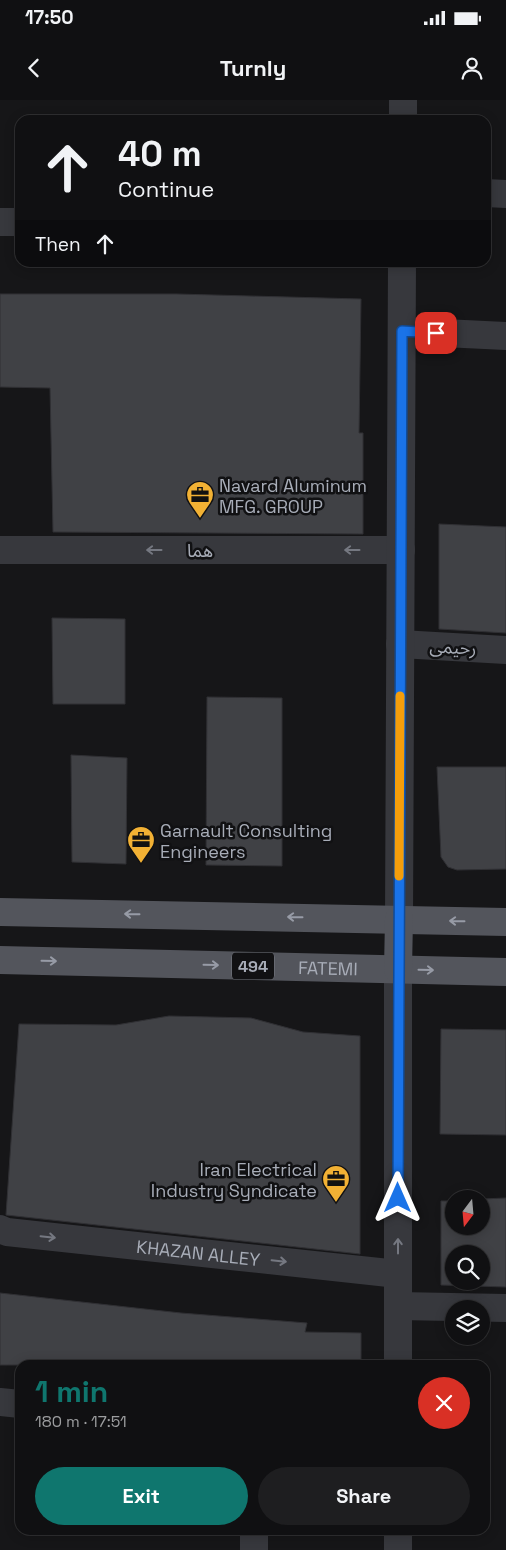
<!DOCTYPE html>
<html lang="en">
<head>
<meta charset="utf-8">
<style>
	:root { --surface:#101012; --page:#1e1e20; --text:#f1f3f6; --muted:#9c9d9f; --line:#303032; --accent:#0f766e }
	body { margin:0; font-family:"Space Grotesk","Noto Sans Arabic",sans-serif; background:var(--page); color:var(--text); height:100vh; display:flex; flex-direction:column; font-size:19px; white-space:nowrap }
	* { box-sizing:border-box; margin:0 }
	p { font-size:16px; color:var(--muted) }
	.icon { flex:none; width:28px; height:28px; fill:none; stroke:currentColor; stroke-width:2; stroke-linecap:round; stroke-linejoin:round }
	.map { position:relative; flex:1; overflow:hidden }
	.panel { position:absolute; left:15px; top:1260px; width:475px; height:175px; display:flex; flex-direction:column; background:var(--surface); border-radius:15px; box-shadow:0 2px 12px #0003,0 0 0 1px var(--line) }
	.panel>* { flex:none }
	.top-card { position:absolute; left:15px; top:15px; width:476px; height:152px; border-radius:15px; box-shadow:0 2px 12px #0003,0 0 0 1px var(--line); background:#101012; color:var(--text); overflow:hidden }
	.needle { width:32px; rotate:196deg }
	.controls { position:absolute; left:445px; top:1090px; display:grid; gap:10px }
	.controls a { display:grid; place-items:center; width:45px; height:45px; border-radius:50%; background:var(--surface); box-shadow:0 2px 12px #0003,0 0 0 1px var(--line); font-size:25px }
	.pin { position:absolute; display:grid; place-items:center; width:42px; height:42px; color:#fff; margin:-21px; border-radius:10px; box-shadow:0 2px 8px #0006 }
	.me { position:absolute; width:55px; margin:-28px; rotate:0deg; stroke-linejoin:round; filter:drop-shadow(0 0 4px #0008) }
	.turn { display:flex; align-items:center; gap:18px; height:105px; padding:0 20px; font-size:22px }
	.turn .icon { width:65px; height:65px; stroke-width:2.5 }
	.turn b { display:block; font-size:35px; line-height:42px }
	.then { display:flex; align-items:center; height:48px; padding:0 20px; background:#0003; gap:10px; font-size:19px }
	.round { display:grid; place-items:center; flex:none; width:52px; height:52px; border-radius:26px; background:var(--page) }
	.overview { display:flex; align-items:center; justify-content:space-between; height:85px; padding:0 20px }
	h1 { font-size:30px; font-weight:600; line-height:38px; color:var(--accent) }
	.primary-button { display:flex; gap:10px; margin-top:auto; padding:10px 20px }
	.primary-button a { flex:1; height:58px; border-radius:30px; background:var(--accent); color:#fff; font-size:20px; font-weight:600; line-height:58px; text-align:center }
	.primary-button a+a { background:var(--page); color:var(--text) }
	.status { display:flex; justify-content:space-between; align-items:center; height:35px; padding:0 25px; background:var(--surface); direction:ltr }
	.status svg { height:14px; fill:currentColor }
	header { display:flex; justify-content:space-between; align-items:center; height:65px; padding:0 20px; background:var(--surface); font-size:22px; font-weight:600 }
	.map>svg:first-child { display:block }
	.building { fill:#404145; stroke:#303034; fill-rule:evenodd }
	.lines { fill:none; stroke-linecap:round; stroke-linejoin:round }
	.minor { stroke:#37383d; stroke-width:28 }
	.major { stroke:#53555c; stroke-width:28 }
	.oneway { stroke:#757881 }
	.oneway2 { stroke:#979ba6 }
	.route-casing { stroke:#114b97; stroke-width:12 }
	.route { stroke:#1a73e8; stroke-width:9 }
	.slow { stroke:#f59e0b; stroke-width:9 }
	.labels { text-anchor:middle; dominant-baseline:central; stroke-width:5; stroke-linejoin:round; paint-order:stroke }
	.shield { fill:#111113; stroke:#7b7e86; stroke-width:1 }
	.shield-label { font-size:16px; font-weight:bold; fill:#a8adb8 }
	.poi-label { font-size:18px; fill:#a8adb8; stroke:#111113; text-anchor:start }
	.street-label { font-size:18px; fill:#a8adb8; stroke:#111113 }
</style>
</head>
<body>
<div class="status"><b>17:50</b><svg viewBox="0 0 49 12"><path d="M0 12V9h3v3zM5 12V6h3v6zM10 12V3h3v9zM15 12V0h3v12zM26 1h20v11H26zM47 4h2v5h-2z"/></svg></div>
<header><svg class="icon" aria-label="back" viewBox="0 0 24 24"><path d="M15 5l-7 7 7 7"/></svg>Turnly<svg class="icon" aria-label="person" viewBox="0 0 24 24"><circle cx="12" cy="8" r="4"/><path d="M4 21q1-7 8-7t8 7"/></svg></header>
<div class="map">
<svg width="506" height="1450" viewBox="0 0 506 1450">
	<rect width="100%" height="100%" fill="#161618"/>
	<g class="building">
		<path d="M 0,194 L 177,194 L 361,199 L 359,333 L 363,333 L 363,434 L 53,432 L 50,288 L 0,287 Z"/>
		<path d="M 439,424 L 506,427 L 506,533 L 439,529 Z"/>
		<path d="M 52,518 L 125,519 L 125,604 L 53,604 Z"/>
		<path d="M 207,597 L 282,598 L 282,766 L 206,765 Z"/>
		<path d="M 71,655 L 127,658 L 126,764 L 72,762 Z"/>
		<path d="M 437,667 L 506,667 L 506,769 L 457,770 L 448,767 L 441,757 Z"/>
		<path d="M 169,916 L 251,918 L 303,932 L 360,936 L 360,1154 L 6,1115 L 19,924 L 116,925 Z"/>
		<path d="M 441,929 L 506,930 L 506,1035 L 440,1034 Z"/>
		<path d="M 506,1098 L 506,1187 L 441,1185 L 441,1101 L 454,1101 L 454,1126 L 481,1126 L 481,1099 ZM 454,1154 L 481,1154 L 481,1181 L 454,1181 Z"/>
		<path d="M 0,1193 L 181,1213 L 307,1223 L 305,1232 L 361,1233 L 361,1265 L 0,1265 Z"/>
	</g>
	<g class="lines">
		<g class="minor">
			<path d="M 403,20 L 403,0"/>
			<path d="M 486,93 L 506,94"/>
			<path d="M 0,122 L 20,122"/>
			<path d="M 402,231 L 506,236"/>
			<path d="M 0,450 L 401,450"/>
			<path d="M 400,544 L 506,550"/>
			<path d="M 399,819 L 402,162"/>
			<path id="s1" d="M 0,1129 L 7,1132 L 398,1174"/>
			<path d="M 398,1206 L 506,1208"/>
			<path d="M 398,1265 L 398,869"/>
			<path d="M 0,1302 L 20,1304"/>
			<path d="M 254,1450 L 254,1430"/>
			<path d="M 398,1450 L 398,1430"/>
		</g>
		<g class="major">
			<path d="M 0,812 L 506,822"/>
			<path id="s2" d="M 0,860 L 506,872"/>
			<path d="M 398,869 L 399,819"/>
		</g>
	</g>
	<defs><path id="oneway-shaft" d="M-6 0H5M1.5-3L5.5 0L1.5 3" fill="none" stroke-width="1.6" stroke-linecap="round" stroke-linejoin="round" transform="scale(1.25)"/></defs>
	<g class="oneway">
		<use href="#oneway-shaft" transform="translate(154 450) rotate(-180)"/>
		<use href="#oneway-shaft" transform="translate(352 450) rotate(-180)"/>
		<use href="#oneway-shaft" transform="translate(48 1137) rotate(6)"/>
		<use href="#oneway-shaft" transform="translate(398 1146) rotate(-90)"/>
		<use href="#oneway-shaft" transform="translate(279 1161) rotate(6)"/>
	</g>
	<g class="oneway2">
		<use href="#oneway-shaft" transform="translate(132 814) rotate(-179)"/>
		<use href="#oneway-shaft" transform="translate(295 817) rotate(-179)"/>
		<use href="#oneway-shaft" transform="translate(457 821) rotate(-179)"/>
		<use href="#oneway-shaft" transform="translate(49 861) rotate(1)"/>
		<use href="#oneway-shaft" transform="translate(211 865) rotate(1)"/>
		<use href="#oneway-shaft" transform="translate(426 870) rotate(1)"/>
	</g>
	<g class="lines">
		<defs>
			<path id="route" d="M 398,1098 L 402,231 L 436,233"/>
		</defs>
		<use href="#route" class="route-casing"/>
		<use href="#route" class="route"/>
		<path class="slow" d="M 399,776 L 400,596"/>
	</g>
	<defs>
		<symbol id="office-pin" viewBox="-11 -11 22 30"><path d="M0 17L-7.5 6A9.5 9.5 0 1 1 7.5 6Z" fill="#f2b134" stroke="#111113"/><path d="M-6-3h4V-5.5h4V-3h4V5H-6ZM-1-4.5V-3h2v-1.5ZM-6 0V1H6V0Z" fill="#111"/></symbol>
	</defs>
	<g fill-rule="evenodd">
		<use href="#office-pin" x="184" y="379" width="32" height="43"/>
		<use href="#office-pin" x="125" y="724" width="32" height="43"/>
		<use href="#office-pin" x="320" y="1063" width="32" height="43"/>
	</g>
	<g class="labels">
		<rect class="shield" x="232" y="852.5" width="42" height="27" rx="4"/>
		<g class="shield-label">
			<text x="253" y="866">494</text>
		</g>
		<g class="poi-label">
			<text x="219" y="385">Navard Aluminum<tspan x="219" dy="21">MFG. GROUP</tspan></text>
			<text x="160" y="730">Garnault Consulting<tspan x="160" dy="21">Engineers</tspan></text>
			<text x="317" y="1069" text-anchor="end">Iran Electrical<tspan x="317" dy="21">Industry Syndicate</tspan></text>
		</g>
		<g class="street-label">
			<text x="200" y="450">هما</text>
			<text transform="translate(453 547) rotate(3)">رحیمی</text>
			<text stroke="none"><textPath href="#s2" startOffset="328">FATEMI</textPath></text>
			<text stroke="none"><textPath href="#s1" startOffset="200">KHAZAN ALLEY</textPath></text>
		</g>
	</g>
</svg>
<div class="controls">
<a><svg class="needle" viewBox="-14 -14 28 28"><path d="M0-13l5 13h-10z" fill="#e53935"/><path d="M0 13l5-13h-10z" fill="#9c9d9f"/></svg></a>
<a><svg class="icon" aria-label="search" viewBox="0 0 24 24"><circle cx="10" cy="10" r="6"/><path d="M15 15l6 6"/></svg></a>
<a><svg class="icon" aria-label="layers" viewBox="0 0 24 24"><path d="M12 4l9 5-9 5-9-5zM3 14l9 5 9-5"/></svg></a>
</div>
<div class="pin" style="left:436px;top:233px;background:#d93025"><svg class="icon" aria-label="arrive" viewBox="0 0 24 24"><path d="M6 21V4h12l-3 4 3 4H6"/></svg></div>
<svg class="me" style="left:398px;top:1098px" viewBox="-20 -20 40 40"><path d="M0-17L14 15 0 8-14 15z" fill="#1a73e8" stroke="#fff" stroke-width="4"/></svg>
<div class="top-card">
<div class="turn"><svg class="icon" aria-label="ahead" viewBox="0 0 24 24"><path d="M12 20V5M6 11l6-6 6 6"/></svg><div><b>40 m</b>Continue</div></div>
<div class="then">Then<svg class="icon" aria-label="ahead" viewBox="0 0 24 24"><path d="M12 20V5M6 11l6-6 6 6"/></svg></div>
</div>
<section class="panel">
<div class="overview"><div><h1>1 min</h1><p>180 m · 17:51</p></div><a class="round" style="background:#d93025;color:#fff"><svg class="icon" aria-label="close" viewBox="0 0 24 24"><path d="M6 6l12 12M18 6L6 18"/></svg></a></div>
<div class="primary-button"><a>Exit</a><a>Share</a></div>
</section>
</div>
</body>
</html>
